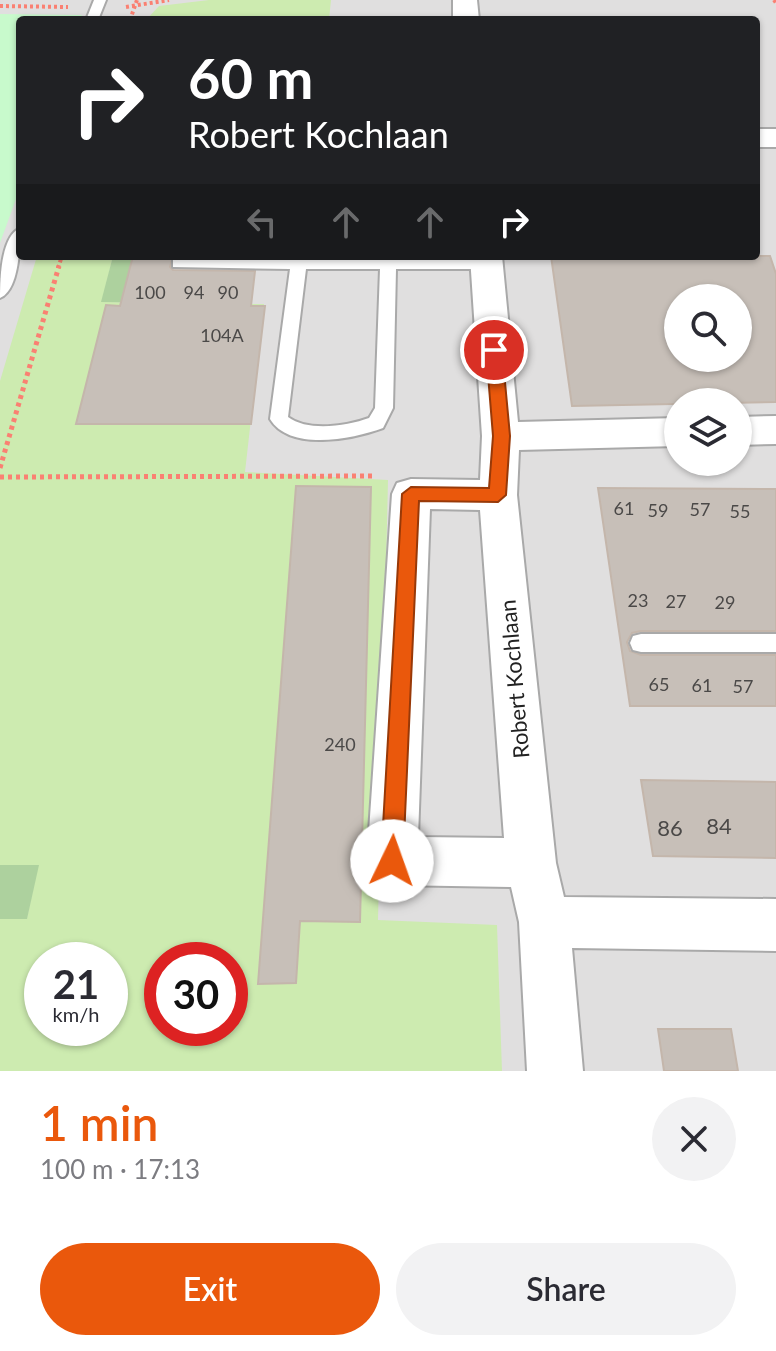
<!DOCTYPE html>
<html lang="en">
<head>
<meta charset="utf-8">
<style>
	:root { --surface:#fff; --page:#f2f2f3; --text:#2b2b33; --muted:#7c7c81; --accent:#ea580c }
	body { margin:0; font-family:Lato,sans-serif; background:var(--page); color:var(--text); height:100vh; display:flex; flex-direction:column; font-size:30px; white-space:nowrap }
	* { box-sizing:border-box; margin:0 }
	p { font-size:26px; color:var(--muted) }
	.icon { flex:none; width:44px; height:44px; fill:none; stroke:currentColor; stroke-width:2; stroke-linecap:round; stroke-linejoin:round }
	.map { position:relative; height:1071px; overflow:hidden }
	.drawer { display:flex; flex-direction:column; background:var(--surface); flex:1 }
	.drawer>* { flex:none }
	.banner { position:absolute; left:16px; top:16px; width:744px; height:244px; border-radius:8px; box-shadow:0 2px 6px #0004; background:#202124; color:#fff; overflow:hidden }
	.tools { position:absolute; left:664px; top:284px; display:grid; gap:16px }
	.tools a { display:grid; place-items:center; width:88px; height:88px; border-radius:50%; background:var(--surface); box-shadow:0 2px 6px #0004; font-size:40px }
	.speed { position:absolute; left:24px; top:942px; display:flex; gap:16px; font-size:40px; font-weight:700; text-align:center }
	.speed>* { display:grid; place-content:center; width:104px; height:104px; border-radius:50%; background:var(--surface); box-shadow:0 2px 6px #0004; line-height:1 }
	.speed small { font-size:20px; font-weight:400 }
	.speed .limit { border:12px solid #d22; background:#fff; color:#111 }
	.pin { position:absolute; display:grid; place-items:center; width:68px; height:68px; color:#fff; margin:-34px; border:4px solid #fff; border-radius:50%; box-shadow:0 2px 8px #0007 }
	.me { position:absolute; width:88px; margin:-44px; rotate:3deg; stroke-linejoin:round; filter:drop-shadow(0 0 6px #0008) }
	.turn { display:flex; align-items:center; gap:28px; height:168px; padding:0 40px; font-size:36px }
	.turn .icon { width:104px; height:104px; stroke-width:2.5 }
	.turn b { display:block; font-size:56px; line-height:68px }
	.lanes { display:flex; align-items:center; height:76px; padding:0 40px; background:#0003; justify-content:center; gap:40px; direction:ltr }
	.lanes .off { opacity:.35 }
	.round { display:grid; place-items:center; flex:none; width:84px; height:84px; border-radius:42px; background:var(--page) }
	.headline { display:flex; align-items:center; justify-content:space-between; height:136px; padding:0 40px }
	h1 { font-size:48px; font-weight:600; line-height:60px; color:var(--accent) }
	.primary-button { display:flex; gap:16px; margin-top:auto; padding:16px 40px }
	.primary-button a { flex:1; height:92px; border-radius:48px; background:var(--accent); color:#fff; font-size:32px; font-weight:600; line-height:92px; text-align:center }
	.primary-button a+a { background:var(--page); color:var(--text) }
	.map>svg:first-child { display:block }
	.residential { fill:#e0dfdf; fill-rule:evenodd }
	.grass { fill:#cdebb0; fill-rule:evenodd }
	.forest { fill:#add19e }
	.park { fill:#c8facc }
	.building { fill:#c7bfb8; stroke:#c4b6ab; stroke-width:2; fill-rule:evenodd }
	.lines { fill:none; stroke-linecap:round; stroke-linejoin:round }
	.lane-casing { stroke:#a9a9a9; stroke-width:4 }
	.street-casing { stroke:#a9a9a9; stroke-width:4 }
	.path-far1 { stroke:#fa8072; stroke-width:4; stroke-dasharray:3 3; stroke-linecap:butt }
	.path { stroke:#fa8072; stroke-width:5; stroke-dasharray:4 4; stroke-linecap:butt }
	.lane { fill:#fff; fill-rule:evenodd }
	.street { fill:#fff; fill-rule:evenodd }
	.route { fill:#ea580c; stroke:#983908; stroke-width:2 }
	.labels { text-anchor:middle; dominant-baseline:central; stroke-width:6; stroke-linejoin:round; paint-order:stroke }
	.number-label { font-size:18px; fill:#4b4948 }
	.street-label { font-size:22px; fill:#222; stroke:#fff }
	.near-number-label { font-size:22px; fill:#4b4948 }
</style>
</head>
<body>
<div class="map">
<svg width="776" height="1071" viewBox="0 0 776 1071">
	<rect width="100%" height="100%" fill="#f2efe9"/>
	<path class="residential" d="M 0,0 L 776,0 L 776,1071 L 0,1071 ZM 20,20 L 756,20 L 756,256 L 20,256 ZM 678,298 L 738,298 L 738,358 L 678,358 ZM 678,402 L 738,402 L 738,462 L 678,462 ZM 42,960 L 110,960 L 110,1028 L 42,1028 ZM 162,960 L 230,960 L 230,1028 L 162,1028 Z"/>
	<g class="grass">
		<path d="M 209,0 L 331,0 L 329,20 L 146,20 L 159,6 Z"/>
		<path d="M 37,256 L 113,256 L 102,302 L 264,304 L 245,472 L 388,480 L 378,920 L 497,925 L 502,1071 L 0,1071 L 0,919 L 27,918 L 38,865 L 0,865 L 0,381 ZM 42,960 L 110,960 L 110,1028 L 42,1028 ZM 162,960 L 230,960 L 230,1028 L 162,1028 Z"/>
	</g>
	<g class="forest">
		<path d="M 113,256 L 170,256 L 161,303 L 101,302 Z"/>
		<path d="M 0,865 L 39,865 L 27,919 L 0,919 Z"/>
	</g>
	<path class="park" d="M 0,14 L 82,15 L 80,20 L 20,20 L 20,188 L 0,243 Z"/>
	<g class="building">
		<path d="M 133,256 L 173,256 L 170,267 L 173,270 L 255,271 L 251,306 L 265,306 L 251,424 L 76,424 L 106,305 L 120,306 Z"/>
		<path d="M 551,256 L 770,256 L 776,274 L 776,402 L 572,406 ZM 678,298 L 738,298 L 738,358 L 678,358 Z"/>
		<path d="M 296,486 L 371,487 L 360,922 L 300,921 L 296,983 L 258,984 Z"/>
		<path d="M 598,488 L 776,489 L 776,631 L 641,631 L 632,633 L 627,642 L 630,651 L 641,655 L 776,655 L 776,706 L 630,706 Z"/>
		<path d="M 641,780 L 776,782 L 776,858 L 653,856 Z"/>
		<path d="M 658,1029 L 731,1029 L 738,1071 L 664,1071 Z"/>
	</g>
	<g class="lines">
		<defs>
			<g id="lane">
				<path d="M 94,0 L 106,0 L 98,20 L 86,20 Z"/>
				<path d="M 20,228 C 20,246 19,290 0,298 C 0,279 1,236 20,228 Z"/>
				<path d="M 179,258 L 487,259 L 495,264 L 487,269 L 396,269 L 393,408 L 383,428 C 353,439 290,452 270,419 L 290,269 L 173,267 L 173,259 ZM 306,269 L 380,269 L 375,408 L 369,418 C 347,426 308,432 288,417 Z"/>
				<path d="M 641,634 L 776,634 L 776,652 L 641,652 L 633,650 L 630,643 L 633,636 Z"/>
			</g>
			<g id="street">
				<path d="M 453,0 L 477,0 L 479,20 L 453,20 Z"/>
				<rect x="756" y="129" width="20" height="18"/>
				<path d="M 470,256 L 502,256 L 518,422 L 678,418 L 678,446 L 519,450 L 517,495 L 556,863 L 564,897 L 776,899 L 776,951 L 572,948 L 583,1071 L 527,1071 L 519,922 L 511,887 L 392,885 L 375,878 L 367,861 L 392,494 L 397,483 L 411,479 L 480,480 L 482,436 ZM 430,509 L 480,510 L 504,838 L 418,837 Z"/>
				<path d="M 776,416 L 776,444 L 738,445 L 738,417 Z"/>
			</g>
		</defs>
		<use href="#lane" class="lane-casing"/>
		<use href="#street" class="street-casing"/>
		<g class="path-far1">
			<path d="M 774,0 L 776,3"/>
			<path d="M 0,6 L 68,7"/>
			<path d="M 126,7 L 169,0"/>
			<path d="M 130,20 L 137,0"/>
			<path d="M 58,268 L 62,256"/>
		</g>
		<g class="path">
			<path d="M 0,468 L 59,266"/>
			<path d="M 0,477 L 375,476"/>
		</g>
		<use href="#lane" class="lane"/>
		<use href="#street" class="street"/>
	</g>
	<path class="route" d="M 494,344 L 502,350 L 510,436 L 506,495 L 498,502 L 419,501 L 403,861 L 400,869 L 392,872 L 384,869 L 381,861 L 402,494 L 411,487 L 489,488 L 493,436 L 486,350 Z"/>
	<g class="labels">
		<g class="number-label">
			<text x="150" y="292">100</text>
			<text x="194" y="292">94</text>
			<text x="228" y="292">90</text>
			<text x="222" y="335">104A</text>
			<text x="624" y="508">61</text>
			<text x="700" y="509">57</text>
			<text x="658" y="510">59</text>
			<text x="740" y="511">55</text>
			<text x="638" y="600">23</text>
			<text x="676" y="601">27</text>
			<text x="725" y="602">29</text>
			<text x="659" y="684">65</text>
			<text x="702" y="685">61</text>
			<text x="743" y="686">57</text>
			<text x="340" y="744">240</text>
		</g>
		<g class="street-label">
			<text transform="translate(514 679) rotate(-95)">Robert Kochlaan</text>
		</g>
		<g class="near-number-label">
			<text x="719" y="825">84</text>
			<text x="670" y="827">86</text>
		</g>
	</g>
</svg>
<div class="tools">
<a><svg class="icon" aria-label="search" viewBox="0 0 24 24"><circle cx="10" cy="10" r="6"/><path d="M15 15l6 6"/></svg></a>
<a><svg class="icon" aria-label="layers" viewBox="0 0 24 24"><path d="M12 4l9 5-9 5-9-5zM3 14l9 5 9-5"/></svg></a>
</div>
<div class="speed"><div>21<small>km/h</small></div><div class="limit">30</div></div>
<div class="pin" style="left:494px;top:350px;background:#d93025"><svg class="icon" aria-label="arrive" viewBox="0 0 24 24"><path d="M6 21V4h12l-3 4 3 4H6"/></svg></div>
<svg class="me" style="left:392px;top:861px" viewBox="-20 -20 40 40"><circle r="19" fill="#fff"/><path d="M0-13L10 11 0 6-10 11z" fill="#ea580c"/></svg>
<div class="banner">
<div class="turn"><svg class="icon" aria-label="right" viewBox="0 0 24 24"><path d="M7 20v-9h11M14 6l5 5-5 5"/></svg><div><b>60 m</b>Robert Kochlaan</div></div>
<div class="lanes"><svg class="icon off" aria-label="left" viewBox="0 0 24 24"><path d="M17 20v-9H6M10 6l-5 5 5 5"/></svg><svg class="icon off" aria-label="ahead" viewBox="0 0 24 24"><path d="M12 20V5M6 11l6-6 6 6"/></svg><svg class="icon off" aria-label="ahead" viewBox="0 0 24 24"><path d="M12 20V5M6 11l6-6 6 6"/></svg><svg class="icon" aria-label="right" viewBox="0 0 24 24"><path d="M7 20v-9h11M14 6l5 5-5 5"/></svg></div>
</div>
</div>
<section class="drawer">
<div class="headline"><div><h1>1 min</h1><p>100 m · 17:13</p></div><a class="round"><svg class="icon" aria-label="close" viewBox="0 0 24 24"><path d="M6 6l12 12M18 6L6 18"/></svg></a></div>
<div class="primary-button"><a>Exit</a><a>Share</a></div>
</section>
</body>
</html>
